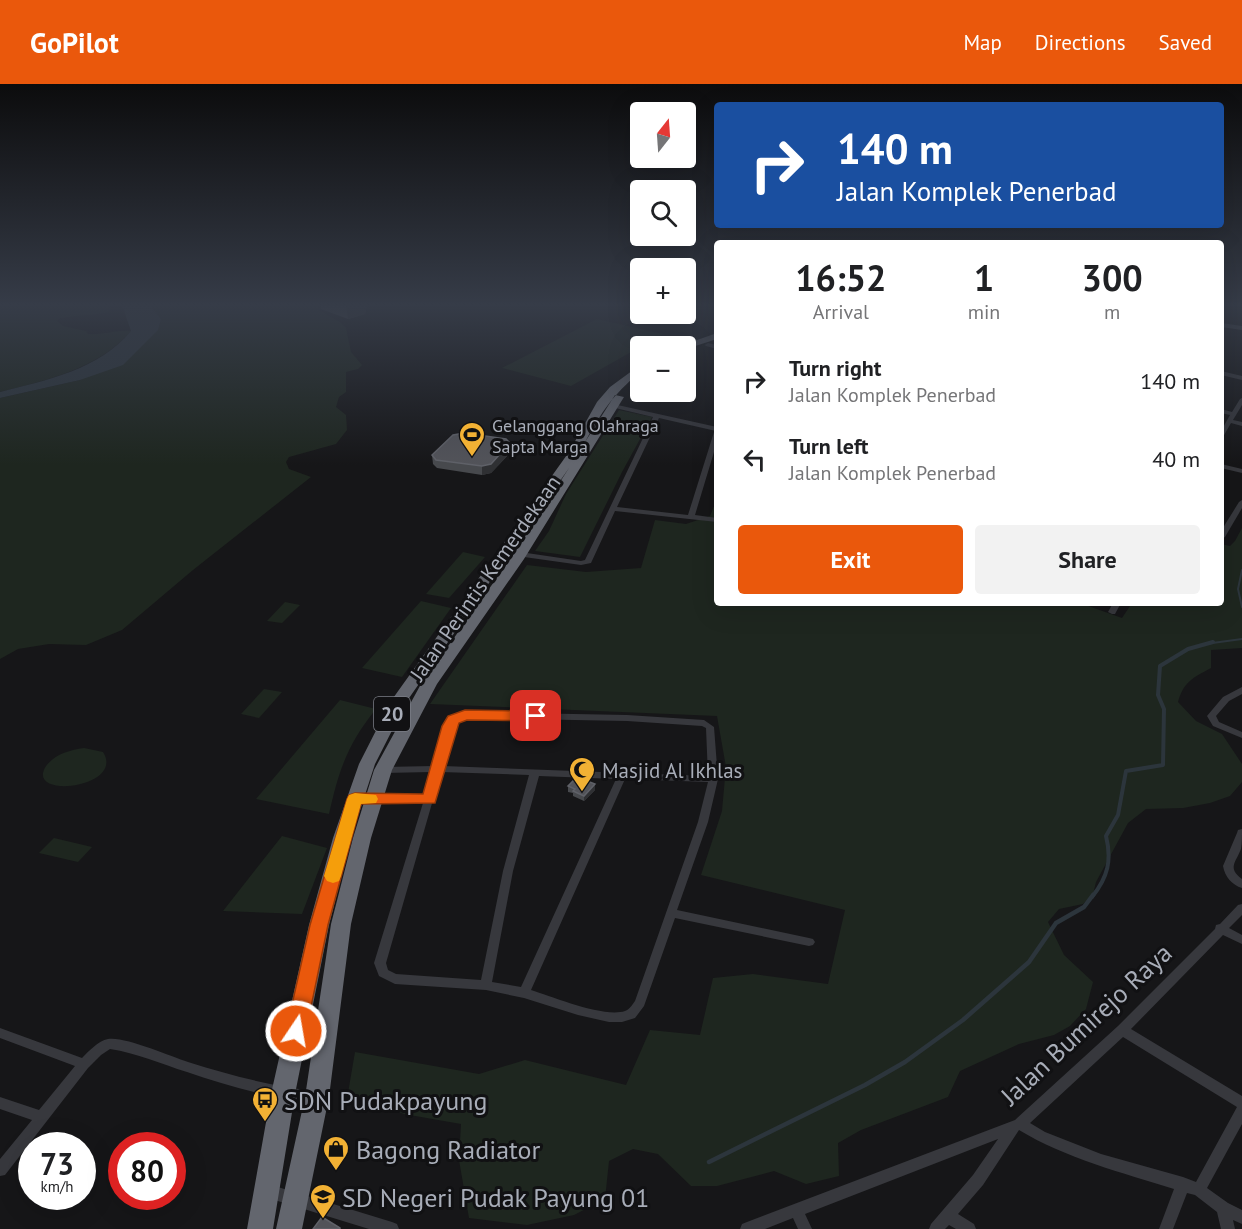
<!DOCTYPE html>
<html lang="en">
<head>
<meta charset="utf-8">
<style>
	:root { --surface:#fff; --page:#f2f2f2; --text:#202124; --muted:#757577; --accent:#ea580c }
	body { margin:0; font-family:"PT Sans",sans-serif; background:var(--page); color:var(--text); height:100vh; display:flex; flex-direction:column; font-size:22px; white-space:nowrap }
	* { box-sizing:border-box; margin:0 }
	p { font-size:20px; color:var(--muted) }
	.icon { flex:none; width:33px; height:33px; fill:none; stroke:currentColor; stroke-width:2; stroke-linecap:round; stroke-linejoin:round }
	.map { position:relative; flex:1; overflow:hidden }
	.details { position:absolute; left:714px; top:156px; width:510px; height:366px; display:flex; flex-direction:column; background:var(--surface); border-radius:6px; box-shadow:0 6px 24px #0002 }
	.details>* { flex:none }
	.top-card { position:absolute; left:714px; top:18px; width:510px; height:126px; border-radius:6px; box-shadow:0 6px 24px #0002; background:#1a4fa0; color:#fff; overflow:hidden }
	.needle { width:39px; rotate:17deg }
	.fabs { position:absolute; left:630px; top:18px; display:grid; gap:12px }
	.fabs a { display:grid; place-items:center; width:66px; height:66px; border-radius:6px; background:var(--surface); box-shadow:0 6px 24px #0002; font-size:30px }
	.speed { position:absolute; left:18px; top:1048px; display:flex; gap:12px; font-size:30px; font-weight:700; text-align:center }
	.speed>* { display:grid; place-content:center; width:78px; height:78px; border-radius:50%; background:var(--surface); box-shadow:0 6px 24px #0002; line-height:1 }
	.speed small { font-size:15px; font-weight:400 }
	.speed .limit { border:9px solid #d22; background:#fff; color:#111 }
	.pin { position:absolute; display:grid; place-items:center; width:51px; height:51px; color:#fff; margin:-26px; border-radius:12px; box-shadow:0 3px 9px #0006 }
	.me { position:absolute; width:66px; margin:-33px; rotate:12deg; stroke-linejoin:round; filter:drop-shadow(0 0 4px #0008) }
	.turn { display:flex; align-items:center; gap:21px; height:126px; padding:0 24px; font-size:27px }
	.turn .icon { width:78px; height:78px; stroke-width:2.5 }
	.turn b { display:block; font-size:42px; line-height:51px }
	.eta { display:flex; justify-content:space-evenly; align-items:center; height:102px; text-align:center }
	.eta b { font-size:36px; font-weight:800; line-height:42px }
	.button { display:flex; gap:12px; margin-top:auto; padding:12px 24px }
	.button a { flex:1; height:69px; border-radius:6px; background:var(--accent); color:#fff; font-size:24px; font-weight:800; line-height:69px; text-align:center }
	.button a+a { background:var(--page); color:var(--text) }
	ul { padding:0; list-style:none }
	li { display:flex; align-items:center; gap:18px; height:78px; padding:0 24px }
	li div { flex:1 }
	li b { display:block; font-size:22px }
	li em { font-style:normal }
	header { display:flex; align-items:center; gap:36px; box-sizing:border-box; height:84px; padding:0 30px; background:var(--accent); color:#fff }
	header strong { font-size:28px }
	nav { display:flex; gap:33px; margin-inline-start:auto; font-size:21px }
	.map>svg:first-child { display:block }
	.green { fill:#1e261f }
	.water { fill:#2c353c }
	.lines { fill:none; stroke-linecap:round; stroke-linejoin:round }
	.stream-far2 { stroke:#2c353c; stroke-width:2 }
	.stream-far1 { stroke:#2c353c; stroke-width:4 }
	.stream { stroke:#2c353c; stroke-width:4.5 }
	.street { fill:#37383d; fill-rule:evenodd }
	.secondary { fill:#45474d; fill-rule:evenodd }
	.highway { fill:#63666e; fill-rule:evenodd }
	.wall { fill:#47494d }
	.shaded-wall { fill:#2f3033 }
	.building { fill:#525359; stroke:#5f6168; stroke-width:1.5 }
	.route { fill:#ea580c; stroke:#983908; stroke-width:1.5 }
	.slow { fill:#f59e0b }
	.labels { text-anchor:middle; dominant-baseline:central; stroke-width:6; stroke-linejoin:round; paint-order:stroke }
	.far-poi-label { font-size:18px; fill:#a8adb8; stroke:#111113; text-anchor:start }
	.shield { fill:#111113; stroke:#7b7e86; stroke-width:1.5 }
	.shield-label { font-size:20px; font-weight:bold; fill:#a8adb8 }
	.street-label { font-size:21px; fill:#a8adb8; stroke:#111113 }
	.poi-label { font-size:21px; fill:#a8adb8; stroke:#111113; text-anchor:start }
	.near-street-label { font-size:26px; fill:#a8adb8; stroke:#111113 }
	.near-poi-label { font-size:26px; fill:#a8adb8; stroke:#111113; text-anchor:start }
</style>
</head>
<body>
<header>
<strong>GoPilot</strong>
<nav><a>Map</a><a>Directions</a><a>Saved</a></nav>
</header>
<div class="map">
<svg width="1242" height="1145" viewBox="0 0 1242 1145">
	<rect width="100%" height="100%" fill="#161618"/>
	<g class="green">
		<path d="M 0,221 L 108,221 L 109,227 L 106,229 L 60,234 L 57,237 L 63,242 L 86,247 L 88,250 C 103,251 116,246 131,247 C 98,285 47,296 0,308 Z"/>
		<path d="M 150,221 L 319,221 L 317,225 L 340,238 L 346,244 L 351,268 L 362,281 L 358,285 L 346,288 L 346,308 L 339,313 L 336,323 L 346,331 L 347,346 L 336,360 L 289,373 L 286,378 L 289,385 L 311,393 L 193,486 L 122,546 L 86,561 L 49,560 L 18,565 L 0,575 L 0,314 L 80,296 L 140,261 L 158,245 L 161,235 Z"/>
		<path d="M 597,235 L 663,250 L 571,302 L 502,284 Z"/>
		<path d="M 619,326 L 652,333 L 622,388 L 580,473 L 535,467 L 549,447 L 566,410 Z"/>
		<path d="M 717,415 L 717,519 L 1080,519 L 1122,534 L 1132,519 L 1221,519 L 1221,460 L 1230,462 L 1235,457 L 1242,444 L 1242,564 L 1211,566 L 1211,584 C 1193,594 1184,597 1178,618 L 1196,637 L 1222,650 L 1242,680 L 1242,698 L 1230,712 L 1210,719 L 1183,724 L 1146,725 L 1128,739 L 1096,798 L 1093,810 L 1083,820 L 1059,825 L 1048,838 L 1064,871 L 1093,898 L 1086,925 L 1070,942 L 1054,951 L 1019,960 L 960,987 L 948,1013 L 861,1046 L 838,1059 L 839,1092 L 806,1100 L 774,1087 L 717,1102 L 691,1102 L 658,1070 L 633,1065 L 609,1077 L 605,1115 L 574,1131 L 527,1141 L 469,1134 L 459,1076 L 461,1040 L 404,1030 L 348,1009 L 355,968 L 479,990 L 525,976 L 626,1001 L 650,946 L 700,951 L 713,894 L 753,890 L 828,900 L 845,826 L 701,791 L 722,727 L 726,683 L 717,632 L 430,620 L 527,481 L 586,488 L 641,484 L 655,436 L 686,440 L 710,432 Z"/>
		<path d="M 463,468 L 485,473 L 449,514 L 426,510 Z"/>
		<path d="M 421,517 L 451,524 L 402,593 L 362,584 Z"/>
		<path d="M 285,518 L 300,521 L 282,539 L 267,537 Z"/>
		<path d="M 264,605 L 282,608 L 259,634 L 241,630 Z"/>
		<path d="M 340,616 L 376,625 C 347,661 339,686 329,730 L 256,715 Z"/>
		<path d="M 84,664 L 103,668 C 126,704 24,716 46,682 C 55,670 70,666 84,664 Z"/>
		<path d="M 282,752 L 327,764 L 302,830 L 223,827 Z"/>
		<path d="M 54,754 L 92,763 L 78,778 L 39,769 Z"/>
	</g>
	<path class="water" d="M 122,221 L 150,221 L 161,235 L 158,246 L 123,281 L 80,296 L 0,314 L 0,308 C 46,296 99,286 131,247 Z"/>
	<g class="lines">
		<g class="stream-far2">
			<path d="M 1242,486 L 1238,505 L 1242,523"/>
			<path d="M 1205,560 L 1242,555"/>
		</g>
		<path class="stream-far1" d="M 1092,813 C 1108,793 1112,776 1106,752 L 1118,731 L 1126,687 L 1163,681 L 1164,625 L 1158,611 L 1160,582 L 1188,565 L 1213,558"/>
		<path class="stream" d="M 709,1078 L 865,1001 L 905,978 L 963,936 L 1029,878 L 1056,839 L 1084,823 L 1093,811"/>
		<g class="street">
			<path d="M 708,259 L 717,261 L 717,265 L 706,262 L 705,261 Z"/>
			<path d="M 1221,287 L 1242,292 L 1242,296 L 1221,291 Z"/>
			<path d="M 1242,314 L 1242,321 L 1233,336 L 1242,338 L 1242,342 L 1231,339 L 1223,353 L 1221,354 L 1221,347 L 1230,331 L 1221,329 L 1221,325 L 1232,328 L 1240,315 Z"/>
			<path d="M 613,320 L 717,343 L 717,358 L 695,431 L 717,434 L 717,438 L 615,427 L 591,479 L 581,481 L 517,472 L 516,470 L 520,468 L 581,477 L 585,476 L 653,333 L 611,323 L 610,322 ZM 659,334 L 716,347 L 714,348 L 688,431 L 617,423 Z"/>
			<path d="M 1221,380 L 1242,385 L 1242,389 L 1221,384 Z"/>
			<path d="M 1242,416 L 1242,424 L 1225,453 L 1221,455 L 1221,447 L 1239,418 Z"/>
			<path d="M 1113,519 L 1121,519 L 1115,530 L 1112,530 L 1108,528 Z"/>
			<path d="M 1242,603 L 1242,610 L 1229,617 L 1216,632 L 1219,638 L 1242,648 L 1242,654 L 1213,642 L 1207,632 L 1223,613 Z"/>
			<path d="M 465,628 L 627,631 L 704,636 L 714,643 L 718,695 L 708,738 L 677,826 L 809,854 L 813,855 L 815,858 L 813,861 L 809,862 L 675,834 L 644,922 L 635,934 L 622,938 L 609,938 L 578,931 L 524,914 L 486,906 L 395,900 L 379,892 L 374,879 L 423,719 L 375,718 L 372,717 L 370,715 L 372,713 L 375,712 L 425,713 L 432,688 L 383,689 L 380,688 L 378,686 L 380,684 L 383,683 L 434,682 L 445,642 L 451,634 ZM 466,634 L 627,637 L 702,642 L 706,644 L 708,692 L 443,682 L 453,643 L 457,638 ZM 441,688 L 529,691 L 503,787 L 481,896 L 396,890 L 388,886 L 386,879 ZM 539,692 L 616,695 L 521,903 L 492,898 L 513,787 ZM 625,695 L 708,698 L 698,738 L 635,917 C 632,921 630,925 625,927 C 604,934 553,913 531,906 Z"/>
			<path d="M 1242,745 C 1242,752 1242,759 1241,765 C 1236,778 1227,784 1242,795 L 1242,804 C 1232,801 1225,793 1223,782 L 1237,749 L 1238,746 Z"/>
			<path d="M 1242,820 L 1242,831 L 1229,844 L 1242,851 L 1242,860 L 1223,851 L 1131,945 L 1242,1012 L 1242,1040 L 1207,1104 L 1228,1119 L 1242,1126 L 1242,1140 L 1233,1136 L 1235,1145 L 1221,1145 L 1217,1128 L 1195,1111 L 1187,1109 L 1173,1145 L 1159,1145 L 1174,1105 C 1123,1089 1065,1074 1019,1046 L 983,1101 L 958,1130 L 974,1140 L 976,1145 L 956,1145 L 949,1141 L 945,1145 L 929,1145 L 931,1140 L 973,1091 L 998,1055 L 805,1130 L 812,1145 L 798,1145 L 793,1134 L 765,1145 L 740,1145 L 742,1140 L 747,1138 L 1015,1036 L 1118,942 L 1215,845 L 1216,841 L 1220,840 L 1238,821 ZM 1123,953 L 1237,1023 L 1196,1098 L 1183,1093 L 1101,1070 L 1045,1048 L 1030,1039 Z"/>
			<path d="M 0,944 L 82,974 C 89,967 98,957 108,955 C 124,952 170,972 188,978 C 229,991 271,1002 314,1007 L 318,1009 L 320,1013 L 318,1017 L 314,1019 C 270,1014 228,1002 187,988 C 161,980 137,969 110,965 L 101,971 L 88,984 L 5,1091 L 0,1092 L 0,1075 L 32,1036 L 0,1025 L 0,1013 L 39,1026 L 75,982 L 0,954 Z"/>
			<path d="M 268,1100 L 392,1138 L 397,1140 L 399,1145 L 369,1145 L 268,1114 L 263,1112 L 261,1107 L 263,1102 Z"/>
		</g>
		<path class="secondary" d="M 1221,239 L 1242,242 L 1242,246 L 1221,243 Z"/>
		<g class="highway">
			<path d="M 717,249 L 717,255 L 686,265 L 686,262 L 680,262 Z"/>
			<path d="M 640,281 L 640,288 C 612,312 603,326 585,358 L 615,311 L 624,313 L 524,475 L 437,600 L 392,686 L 371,754 L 351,840 L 329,1013 L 302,1145 L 276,1145 L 305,1013 L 331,840 L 353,754 L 374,686 L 421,600 L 511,474 L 569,384 L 407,617 L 375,680 L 351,754 L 329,841 L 295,1010 L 273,1145 L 247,1145 L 271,1010 L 309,841 L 333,754 L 359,680 L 391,617 L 569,368 L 597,318 L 610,303 Z"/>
		</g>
	</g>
	<g class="wall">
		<path d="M 321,221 L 367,221 L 365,230 L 348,235 L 321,225 Z"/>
		<path d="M 510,359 L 511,368 L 491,389 L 482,391 L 437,384 L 433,380 L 432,371 Z"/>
		<path d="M 595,700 L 595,706 L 584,717 L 573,712 L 573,709 L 568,708 L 568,702 Z"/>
	</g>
	<g class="shaded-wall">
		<path d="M 346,221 L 367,221 L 365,230 L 348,235 Z"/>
		<path d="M 510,359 L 511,368 L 491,389 L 482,391 L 482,382 Z"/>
		<path d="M 595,700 L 595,706 L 584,717 L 584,712 Z"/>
	</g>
	<g class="building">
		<path d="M 464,349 L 506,355 L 510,359 L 491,380 L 482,382 L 436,376 L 432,371 L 453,351 Z"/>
		<path d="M 577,693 L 595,700 L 584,712 L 573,707 L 575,705 L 568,702 Z"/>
		<path d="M 322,1133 L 340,1144 L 340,1145 L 313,1145 Z"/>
	</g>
	<linearGradient id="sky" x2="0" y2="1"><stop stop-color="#0c0c0d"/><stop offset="0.58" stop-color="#363c48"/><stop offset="1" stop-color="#363c48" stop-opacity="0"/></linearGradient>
	<rect width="1242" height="381" fill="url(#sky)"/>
	<path class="route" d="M 465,626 L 536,627 L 543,632 L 536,637 L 467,636 L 459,639 L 435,719 L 361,720 L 328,841 L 306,947 L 303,953 L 296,955 L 289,953 L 286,947 L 310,841 L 347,715 L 349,711 L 355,709 L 423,710 L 442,642 L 448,632 Z"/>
	<path class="slow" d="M 355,709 L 376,711 L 378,715 L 376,719 L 361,720 L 341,792 L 339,797 L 333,799 L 327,797 L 324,792 L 347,715 L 349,711 Z"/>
	<defs>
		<symbol id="stadium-pin" viewBox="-11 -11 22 30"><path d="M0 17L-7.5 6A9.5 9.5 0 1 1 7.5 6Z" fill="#f2b134" stroke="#111113"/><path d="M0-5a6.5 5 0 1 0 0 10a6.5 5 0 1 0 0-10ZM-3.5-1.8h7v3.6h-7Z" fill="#111"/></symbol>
		<symbol id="mosque-pin" viewBox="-11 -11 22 30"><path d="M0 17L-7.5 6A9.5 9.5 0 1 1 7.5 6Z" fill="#f2b134" stroke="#111113"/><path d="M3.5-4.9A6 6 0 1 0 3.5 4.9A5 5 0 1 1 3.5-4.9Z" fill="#111"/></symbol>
		<symbol id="bus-pin" viewBox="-11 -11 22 30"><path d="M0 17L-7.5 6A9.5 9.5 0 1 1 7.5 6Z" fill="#f2b134" stroke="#111113"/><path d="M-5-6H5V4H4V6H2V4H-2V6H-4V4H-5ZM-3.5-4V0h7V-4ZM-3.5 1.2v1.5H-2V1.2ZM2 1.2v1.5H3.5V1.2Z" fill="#111"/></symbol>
		<symbol id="shop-pin" viewBox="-11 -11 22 30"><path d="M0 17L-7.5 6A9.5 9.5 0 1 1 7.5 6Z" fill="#f2b134" stroke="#111113"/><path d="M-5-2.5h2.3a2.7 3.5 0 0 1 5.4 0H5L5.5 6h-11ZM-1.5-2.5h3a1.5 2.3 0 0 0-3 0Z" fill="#111"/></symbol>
		<symbol id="school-pin" viewBox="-11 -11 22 30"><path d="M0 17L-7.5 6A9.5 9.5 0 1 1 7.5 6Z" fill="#f2b134" stroke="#111113"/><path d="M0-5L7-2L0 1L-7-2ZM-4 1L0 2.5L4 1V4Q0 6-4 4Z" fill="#111"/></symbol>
	</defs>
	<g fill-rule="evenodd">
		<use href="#stadium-pin" x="457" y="336" width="30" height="40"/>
		<use href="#mosque-pin" x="567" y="671" width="30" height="40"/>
		<use href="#bus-pin" x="250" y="1001" width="30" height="40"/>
		<use href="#shop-pin" x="321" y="1050" width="30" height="40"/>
		<use href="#school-pin" x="308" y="1098" width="30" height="40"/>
	</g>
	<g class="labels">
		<g class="far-poi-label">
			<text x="492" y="341">Gelanggang Olahraga<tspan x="492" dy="21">Sapta Marga</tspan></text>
		</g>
		<rect class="shield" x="374" y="613" width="36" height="34" rx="4.5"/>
		<g class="shield-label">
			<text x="392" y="630">20</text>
		</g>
		<g class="street-label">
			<text transform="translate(485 494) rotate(-55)">Jalan Perintis Kemerdekaan</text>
		</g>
		<g class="poi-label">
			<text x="602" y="686">Masjid Al Ikhlas</text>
		</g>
		<g class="near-street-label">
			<text transform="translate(1086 940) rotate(-43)">Jalan Bumirejo Raya</text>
		</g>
		<g class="near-poi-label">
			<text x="284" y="1016">SDN Pudakpayung</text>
			<text x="356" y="1065">Bagong Radiator</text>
			<text x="342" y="1113">SD Negeri Pudak Payung 01</text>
		</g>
	</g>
</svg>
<div class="fabs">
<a><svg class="needle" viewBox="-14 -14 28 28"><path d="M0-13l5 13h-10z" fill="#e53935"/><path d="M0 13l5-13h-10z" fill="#757577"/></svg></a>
<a><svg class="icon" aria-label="search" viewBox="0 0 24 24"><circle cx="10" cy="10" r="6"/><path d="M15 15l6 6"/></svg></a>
<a>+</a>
<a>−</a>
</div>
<div class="speed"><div>73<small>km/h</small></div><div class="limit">80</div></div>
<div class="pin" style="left:536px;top:632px;background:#d93025"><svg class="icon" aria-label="arrive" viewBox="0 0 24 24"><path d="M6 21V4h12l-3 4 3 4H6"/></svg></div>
<svg class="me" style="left:296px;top:947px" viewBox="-20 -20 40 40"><circle r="17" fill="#ea580c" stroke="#fff" stroke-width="3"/><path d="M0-11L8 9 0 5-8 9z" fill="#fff"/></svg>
<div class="top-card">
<div class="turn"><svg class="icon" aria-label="right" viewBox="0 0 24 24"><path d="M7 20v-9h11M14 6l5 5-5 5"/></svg><div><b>140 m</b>Jalan Komplek Penerbad</div></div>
</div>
<section class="details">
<div class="eta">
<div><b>16:52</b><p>Arrival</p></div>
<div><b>1</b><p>min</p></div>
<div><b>300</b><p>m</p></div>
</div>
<ul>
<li><svg class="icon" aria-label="right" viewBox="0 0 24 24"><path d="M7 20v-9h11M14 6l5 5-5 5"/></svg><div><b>Turn right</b><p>Jalan Komplek Penerbad</p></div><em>140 m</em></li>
<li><svg class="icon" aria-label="left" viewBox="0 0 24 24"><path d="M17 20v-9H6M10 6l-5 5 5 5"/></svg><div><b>Turn left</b><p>Jalan Komplek Penerbad</p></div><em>40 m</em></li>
</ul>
<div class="button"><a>Exit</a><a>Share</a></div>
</section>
</div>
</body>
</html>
